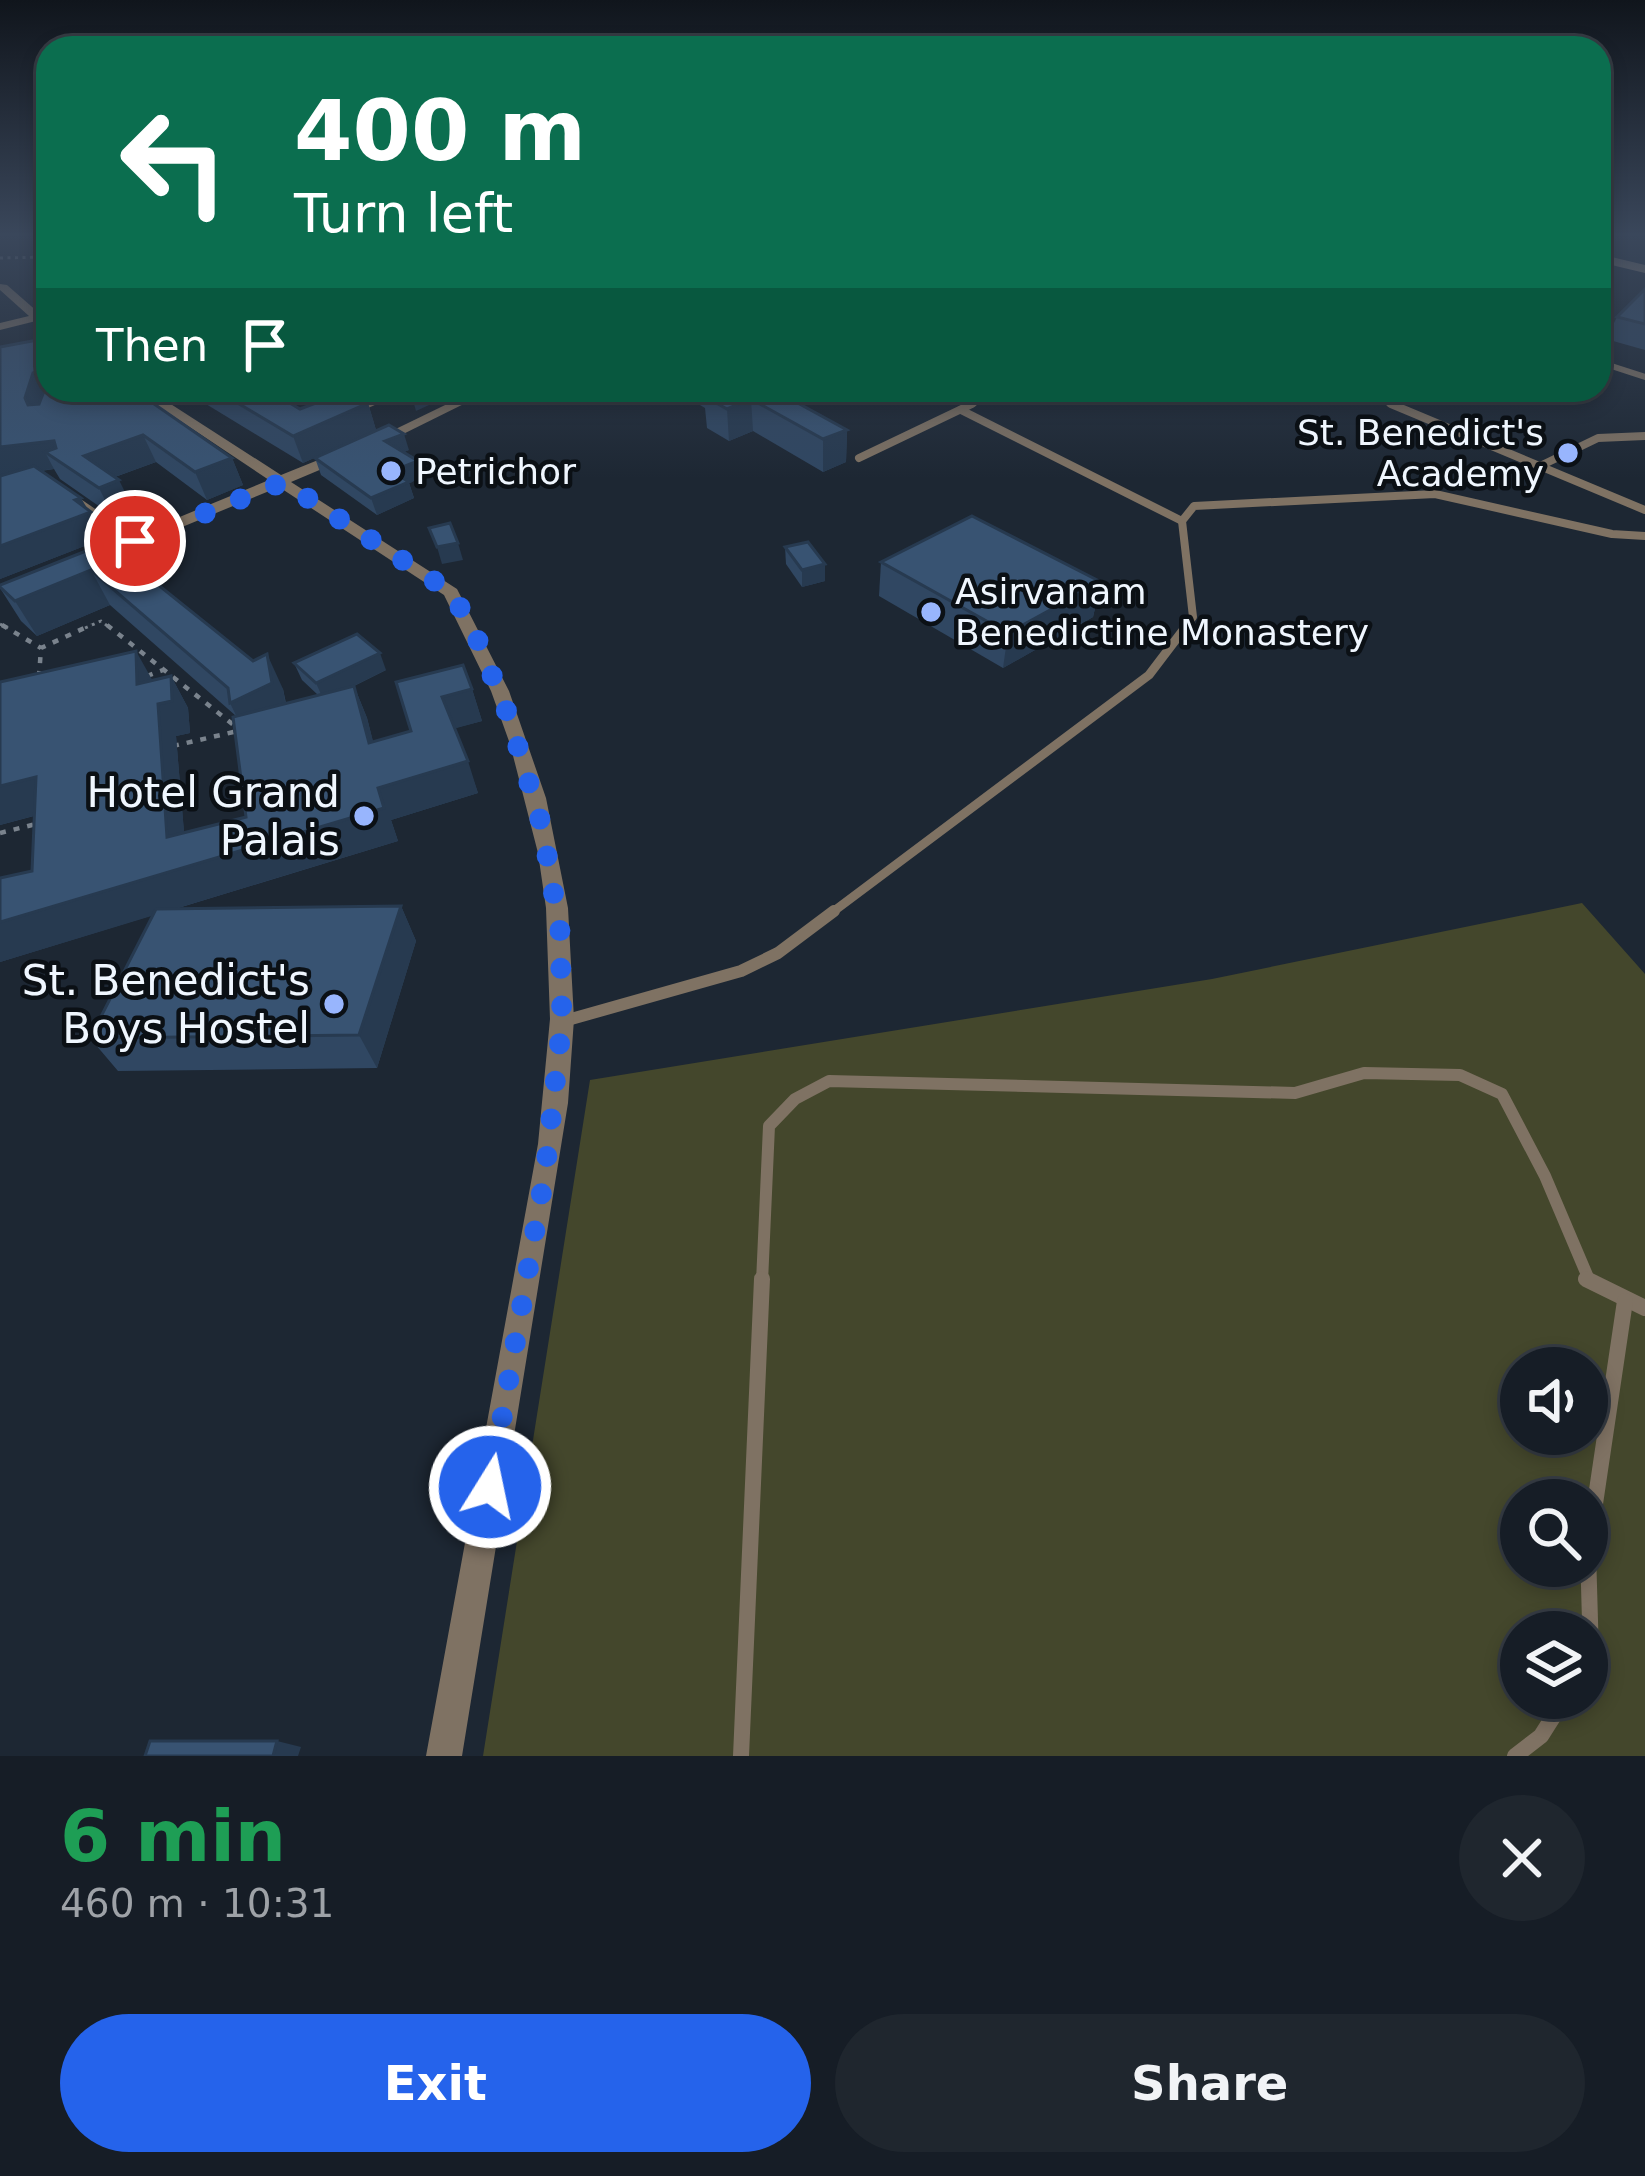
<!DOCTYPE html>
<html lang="en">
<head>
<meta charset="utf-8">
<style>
	:root { --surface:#161d26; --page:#1f262e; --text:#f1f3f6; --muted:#9ea2a7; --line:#353b43; --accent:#2563eb }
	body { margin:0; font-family:"DejaVu Sans",sans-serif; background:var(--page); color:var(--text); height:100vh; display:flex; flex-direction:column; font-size:45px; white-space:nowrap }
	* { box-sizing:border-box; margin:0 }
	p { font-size:39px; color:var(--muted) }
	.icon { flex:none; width:66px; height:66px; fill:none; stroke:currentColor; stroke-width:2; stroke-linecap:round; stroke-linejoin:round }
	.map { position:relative; height:1756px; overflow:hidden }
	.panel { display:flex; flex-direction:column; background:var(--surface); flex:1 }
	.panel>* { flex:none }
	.top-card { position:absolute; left:36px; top:36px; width:1575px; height:366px; border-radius:36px; box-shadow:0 6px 18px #0003,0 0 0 3px var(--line); background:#0b6e4f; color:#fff; overflow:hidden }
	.controls { position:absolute; left:1500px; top:1347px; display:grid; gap:24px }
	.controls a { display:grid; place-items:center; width:108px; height:108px; border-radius:50%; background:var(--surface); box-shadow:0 6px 18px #0003,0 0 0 3px var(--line); font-size:60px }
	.pin { position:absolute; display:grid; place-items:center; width:102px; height:102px; color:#fff; margin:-51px; border:6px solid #fff; border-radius:50%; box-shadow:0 3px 12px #0007 }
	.me { position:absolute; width:132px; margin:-66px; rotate:10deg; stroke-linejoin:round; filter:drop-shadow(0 0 9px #0008) }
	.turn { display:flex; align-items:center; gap:42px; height:252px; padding:0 60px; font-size:54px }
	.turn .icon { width:156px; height:156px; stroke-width:2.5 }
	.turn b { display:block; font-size:84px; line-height:102px }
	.then { display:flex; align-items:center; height:114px; padding:0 60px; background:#0003; gap:24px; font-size:45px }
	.round { display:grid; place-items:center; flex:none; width:126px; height:126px; border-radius:63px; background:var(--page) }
	.headline { display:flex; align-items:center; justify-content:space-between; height:204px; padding:0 60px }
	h1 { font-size:72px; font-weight:600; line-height:90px; color:#1e9e55 }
	.button { display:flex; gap:24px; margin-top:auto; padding:24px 60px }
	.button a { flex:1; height:138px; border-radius:72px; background:var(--accent); color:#fff; font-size:48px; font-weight:600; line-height:138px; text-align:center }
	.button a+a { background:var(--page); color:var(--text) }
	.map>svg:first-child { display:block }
	.green { fill:#44472c; fill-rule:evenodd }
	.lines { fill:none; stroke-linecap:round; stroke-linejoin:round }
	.path-far1 { stroke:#7a838d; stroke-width:3; stroke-dasharray:3 4.5; stroke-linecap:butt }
	.path { stroke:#7a838d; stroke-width:4.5; stroke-dasharray:6 8; stroke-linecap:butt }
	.lane-far4 { stroke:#7f7263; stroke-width:6 }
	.lane-far3 { stroke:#7f7263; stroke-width:8 }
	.lane-far2 { stroke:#7f7263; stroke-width:9 }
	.lane-far1 { stroke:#7f7263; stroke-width:12 }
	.lane { stroke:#7f7263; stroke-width:16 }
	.street { fill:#7f7263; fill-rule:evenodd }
	.secondary { fill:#b29c85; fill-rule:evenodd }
	.wall { fill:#304762 }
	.shaded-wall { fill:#273a50 }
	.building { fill:#385372; stroke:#273a50; stroke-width:3 }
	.route { stroke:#2563eb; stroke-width:21; stroke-dasharray:0 37.8 }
	.poi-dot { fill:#98b5fd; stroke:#0b1015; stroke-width:4.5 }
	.labels { text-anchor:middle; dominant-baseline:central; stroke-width:9; stroke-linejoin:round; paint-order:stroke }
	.far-poi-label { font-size:36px; fill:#eff6fe; stroke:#0b1015; text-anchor:start }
	.poi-label { font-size:42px; fill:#eff6fe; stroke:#0b1015; text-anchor:end }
</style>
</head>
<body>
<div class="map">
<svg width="1645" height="1756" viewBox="0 0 1645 1756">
	<rect width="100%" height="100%" fill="#1d2733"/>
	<path class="green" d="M 1582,903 L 1645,974 L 1645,1756 L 483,1756 L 590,1080 L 1212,979 ZM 1521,1368 L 1587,1368 L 1587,1434 L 1521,1434 ZM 1521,1500 L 1587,1500 L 1587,1566 L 1521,1566 ZM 1521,1632 L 1587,1632 L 1587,1698 L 1521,1698 Z"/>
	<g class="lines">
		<g class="path-far1">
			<path d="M 0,258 L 48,257"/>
			<path d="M 0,624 L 8,628"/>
			<path d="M 85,628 L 101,621 L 110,628"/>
		</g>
		<g class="path">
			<path d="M 2,625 L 41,648"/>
			<path d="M 107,625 L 235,726"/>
			<path d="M 147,676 L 163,670"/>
			<path d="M 39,677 L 41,648 L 91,625"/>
			<path d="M 173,746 L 238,731"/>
			<path d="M 0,833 L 40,823"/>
		</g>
		<g class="lane-far4">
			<path d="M 1599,362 L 1645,377"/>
			<path d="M 1358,390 L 1398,407"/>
			<path d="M 966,407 L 1001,390"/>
		</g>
		<g class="lane-far3">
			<path d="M 1391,404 L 1645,510"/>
			<path d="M 961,410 L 1182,521"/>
			<path d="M 859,458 L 972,404"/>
			<path d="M 1538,467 L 1598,438 L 1645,436"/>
			<path d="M 78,502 L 135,541"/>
			<path d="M 1184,628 L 1193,617 L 1182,521 L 1194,506 L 1435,494 L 1612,534 L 1645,536"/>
		</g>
		<path class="lane-far2" d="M 830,914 L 1149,675 L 1187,625"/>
		<g class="lane-far1">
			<path d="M 564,1021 L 741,971 L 778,953 L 834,911"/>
			<path d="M 762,1282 L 769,1126 L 795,1099 L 829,1081 L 1295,1093 L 1364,1073 L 1460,1075 L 1502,1094 L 1545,1176 L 1590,1282"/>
		</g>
		<g class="lane">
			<path d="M 1586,1279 L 1645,1308"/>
			<path d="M 1587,1662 L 1591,1656 L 1588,1551 L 1625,1301"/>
			<path d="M 741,1756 L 762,1279"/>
			<path d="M 1515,1756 L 1541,1736 L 1565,1698"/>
		</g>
		<g class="street">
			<path d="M 0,284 L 7,285 L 39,313 L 48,311 L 48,318 L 0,330 L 0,323 L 29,316 L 0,290 Z"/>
			<path d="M 134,390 L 149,390 L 281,475 L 338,452 L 348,452 L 348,458 L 291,482 L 457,589 L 509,691 L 546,798 L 568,908 L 574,1019 L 568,1103 L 462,1756 L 426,1756 L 538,1144 L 550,1019 L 546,908 L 538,853 L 510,744 L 491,691 L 444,595 L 279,487 L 95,563 L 83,563 L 83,557 L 269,480 Z"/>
			<path d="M 391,390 L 408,390 L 346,418 L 334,415 Z"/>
			<path d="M 476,390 L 492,390 L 383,444 L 371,441 Z"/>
		</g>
		<path class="secondary" d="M 1599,254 L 1645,265 L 1645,273 L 1599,262 Z"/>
	</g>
	<g class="wall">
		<path d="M 1645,289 L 1645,350 L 1606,339 L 1617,317 Z"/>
		<path d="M 48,390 L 232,458 L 243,485 L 207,500 L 156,462 L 115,477 L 133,508 L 113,516 L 60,479 L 54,469 L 41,471 L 87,510 L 105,538 L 0,579 L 0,476 L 5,475 Z"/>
		<path d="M 183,390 L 268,390 L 300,409 L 368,403 L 376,430 L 303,463 Z"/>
		<path d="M 675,390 L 774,390 L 847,430 L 846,462 L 823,472 L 753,431 L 729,441 L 707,428 L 705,408 Z"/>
		<path d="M 869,390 L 903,390 L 884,398 Z"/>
		<path d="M 409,450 L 404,452 L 418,461 L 423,477 L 409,483 L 414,498 L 377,515 L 321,475 L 315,458 Z"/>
		<path d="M 106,543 L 283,689 L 286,703 L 318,695 L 302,680 L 294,663 L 386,670 L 354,686 L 367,718 L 373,742 L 411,731 L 472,689 L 482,721 L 455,728 L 478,793 L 391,820 L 398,841 L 175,909 L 401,906 L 416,941 L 377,1068 L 118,1071 L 90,1038 L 153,915 L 0,962 L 0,878 L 32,871 L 34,816 L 0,825 L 0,682 L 152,680 L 171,676 L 188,708 L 190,733 L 176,736 L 184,833 L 246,817 L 236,716 L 110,605 L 37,636 L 21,621 L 0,588 Z"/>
		<path d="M 785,547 L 825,564 L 825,581 L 802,587 L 786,564 Z"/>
		<path d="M 881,562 L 1101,582 L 1093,617 L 1003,668 L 879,596 Z"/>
	</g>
	<g class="shaded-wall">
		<path d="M 48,368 L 48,390 L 39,424 L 25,398 L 33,373 Z"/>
		<path d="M 410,390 L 462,390 L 416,411 Z"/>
		<path d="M 885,390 L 903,390 L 884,398 Z"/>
		<path d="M 751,399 L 753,431 L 729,441 L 727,409 Z"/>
		<path d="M 368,403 L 376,430 L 303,463 L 293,436 Z"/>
		<path d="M 847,430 L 846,462 L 823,472 L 823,439 Z"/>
		<path d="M 404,434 L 409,450 L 390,457 L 385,441 Z"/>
		<path d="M 143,435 L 156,462 L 98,483 L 84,456 Z"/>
		<path d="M 54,441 L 68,468 L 45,452 L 54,469 L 0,475 L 0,447 Z"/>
		<path d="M 232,458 L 243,485 L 207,500 L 195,472 Z"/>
		<path d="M 418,461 L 423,477 L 409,483 L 414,498 L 377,515 L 371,498 L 392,471 Z"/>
		<path d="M 119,480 L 133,508 L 113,516 L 99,488 Z"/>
		<path d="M 81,498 L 105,538 L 0,579 L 0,546 Z"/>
		<path d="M 458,543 L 463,560 L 442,564 L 437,547 Z"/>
		<path d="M 825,564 L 825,581 L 802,587 L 802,570 Z"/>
		<path d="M 91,570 L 110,605 L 37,636 L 15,601 Z"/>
		<path d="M 1101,582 L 1093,617 L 1003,668 L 1008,633 Z"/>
		<path d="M 136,651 L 154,683 L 137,684 Z"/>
		<path d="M 380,653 L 386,670 L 324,701 L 316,683 Z"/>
		<path d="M 267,654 L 283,689 L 288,718 L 247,738 L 230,703 Z"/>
		<path d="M 171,676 L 188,708 L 190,733 L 176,736 L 187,867 L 378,788 L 468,761 L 478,793 L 391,820 L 398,841 L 0,962 L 0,922 L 158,704 Z"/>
		<path d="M 354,686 L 367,718 L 382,776 L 369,743 Z"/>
		<path d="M 472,689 L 482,721 L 453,729 L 442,697 Z"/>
		<path d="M 36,777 L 59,809 L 0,825 L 0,786 Z"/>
		<path d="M 401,906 L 416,941 L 377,1068 L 359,1035 Z"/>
		<path d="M 277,1741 L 301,1747 L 298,1756 L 273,1756 Z"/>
	</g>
	<g class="building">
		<path d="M 1645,289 L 1645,324 L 1617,317 Z"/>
		<path d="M 48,338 L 48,368 L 33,373 L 25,398 L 28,405 L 39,404 L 46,386 L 48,385 L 48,390 L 134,390 L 232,458 L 195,472 L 143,435 L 84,456 L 119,480 L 99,488 L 45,452 L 56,448 L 54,441 L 0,447 L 0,347 Z"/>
		<path d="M 216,390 L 268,390 L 300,409 L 347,391 L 368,403 L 293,436 Z"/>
		<path d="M 720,390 L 774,390 L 847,430 L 823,439 L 751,399 L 727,409 L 704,396 Z"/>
		<path d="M 389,425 L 404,434 L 385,441 L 418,461 L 392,471 L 409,482 L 371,498 L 315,458 Z"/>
		<path d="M 34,466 L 81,498 L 75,500 L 91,512 L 0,546 L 0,476 Z"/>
		<path d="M 972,516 L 1101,582 L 1008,633 L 881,562 Z"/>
		<path d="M 450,523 L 458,543 L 437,547 L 429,528 Z"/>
		<path d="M 808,542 L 825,564 L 802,570 L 785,547 Z"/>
		<path d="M 106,543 L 253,661 L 267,654 L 272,683 L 230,703 L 228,688 L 91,570 L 15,601 L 0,587 L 0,585 Z"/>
		<path d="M 357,634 L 380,653 L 316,683 L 294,663 Z"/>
		<path d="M 136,651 L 137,684 L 171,676 L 172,701 L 158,704 L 167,837 L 246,817 L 233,717 L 354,686 L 369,743 L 411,731 L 396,682 L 463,665 L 472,689 L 442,697 L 468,761 L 378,788 L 384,808 L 0,922 L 0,878 L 32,871 L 36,777 L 0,786 L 0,682 Z"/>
		<path d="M 401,906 L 359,1035 L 90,1038 L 156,909 Z"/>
		<path d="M 150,1741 L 277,1741 L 273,1756 L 145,1756 Z"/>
	</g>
	<linearGradient id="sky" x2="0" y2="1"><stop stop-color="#10151c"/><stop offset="0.49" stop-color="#3a475b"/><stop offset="1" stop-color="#3a475b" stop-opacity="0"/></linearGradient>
	<rect width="1645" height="479" fill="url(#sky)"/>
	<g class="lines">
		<path class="route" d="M 135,541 L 283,482 L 451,592 L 474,631 L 509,717 L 542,826 L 560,931 L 562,1022 L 545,1173 L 490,1487"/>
	</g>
	<g class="poi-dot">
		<circle cx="1568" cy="453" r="12"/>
		<circle cx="391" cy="471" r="12"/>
		<circle cx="931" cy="612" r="12"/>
		<circle cx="364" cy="816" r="12"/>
		<circle cx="334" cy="1004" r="12"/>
	</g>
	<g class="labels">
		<g class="far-poi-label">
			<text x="1544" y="432" text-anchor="end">St. Benedict's<tspan x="1544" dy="41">Academy</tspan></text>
			<text x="415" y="471">Petrichor</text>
			<text x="955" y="591">Asirvanam<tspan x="955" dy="41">Benedictine Monastery</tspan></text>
		</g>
		<g class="poi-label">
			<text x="340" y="792">Hotel Grand<tspan x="340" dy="48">Palais</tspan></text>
			<text x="310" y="980">St. Benedict's<tspan x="310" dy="48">Boys Hostel</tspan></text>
		</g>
	</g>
</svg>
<div class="controls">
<a><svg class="icon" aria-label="sound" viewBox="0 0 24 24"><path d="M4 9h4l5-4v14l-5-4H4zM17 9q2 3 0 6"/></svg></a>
<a><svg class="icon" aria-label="search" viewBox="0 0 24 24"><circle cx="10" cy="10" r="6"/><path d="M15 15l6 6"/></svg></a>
<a><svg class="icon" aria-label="layers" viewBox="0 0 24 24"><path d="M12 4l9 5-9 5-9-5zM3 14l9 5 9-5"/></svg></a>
</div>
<div class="pin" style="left:135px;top:541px;background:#d93025"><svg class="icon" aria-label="arrive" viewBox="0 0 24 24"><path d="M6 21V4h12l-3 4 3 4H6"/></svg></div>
<svg class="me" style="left:490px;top:1487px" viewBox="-20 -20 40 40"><circle r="17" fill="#2563eb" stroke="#fff" stroke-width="3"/><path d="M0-11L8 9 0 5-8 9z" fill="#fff"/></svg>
<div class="top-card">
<div class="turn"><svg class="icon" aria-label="left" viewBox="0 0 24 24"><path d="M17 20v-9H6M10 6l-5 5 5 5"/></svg><div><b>400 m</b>Turn left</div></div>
<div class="then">Then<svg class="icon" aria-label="arrive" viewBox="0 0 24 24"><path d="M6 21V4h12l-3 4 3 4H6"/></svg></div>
</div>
</div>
<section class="panel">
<div class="headline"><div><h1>6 min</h1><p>460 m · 10:31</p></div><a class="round"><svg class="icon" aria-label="close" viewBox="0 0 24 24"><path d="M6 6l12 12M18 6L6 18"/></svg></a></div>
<div class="button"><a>Exit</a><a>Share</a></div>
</section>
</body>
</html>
